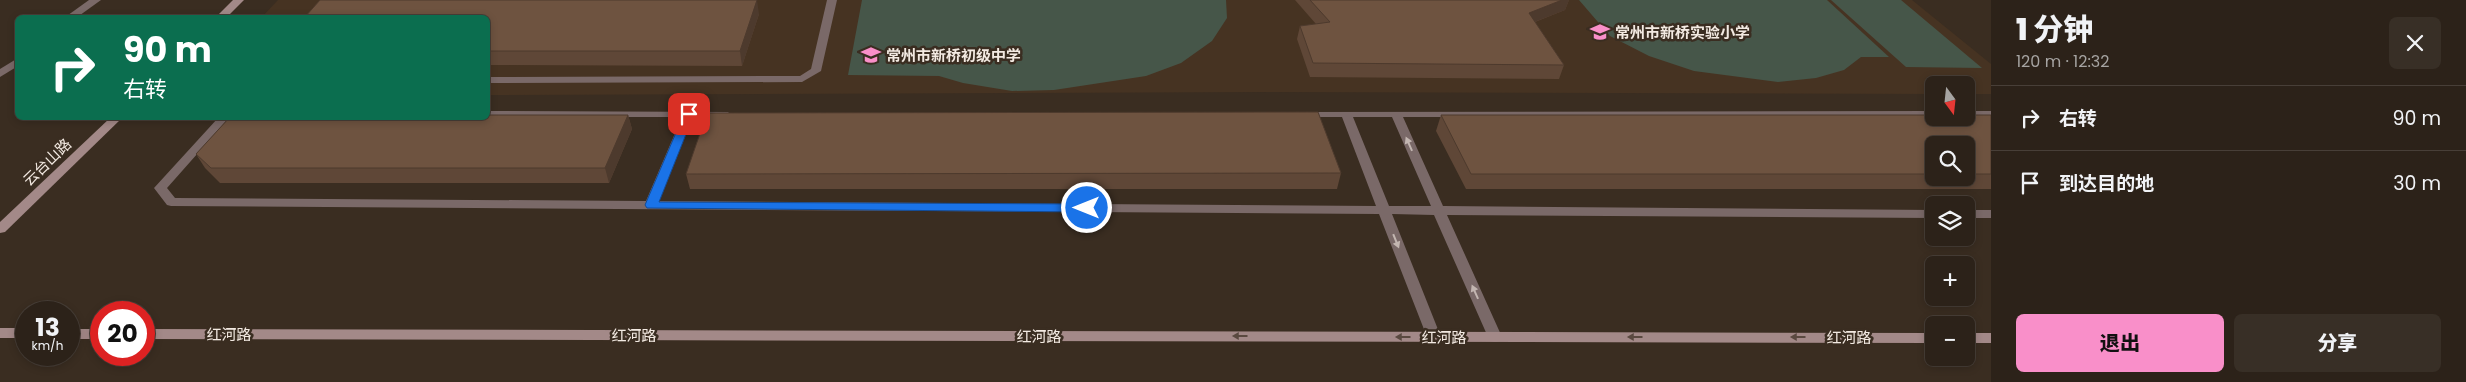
<!DOCTYPE html>
<html lang="zh">
<head>
<meta charset="utf-8">
<style>
	:root { --surface:#2c2219; --page:#382f26; --text:#f1f3f6; --muted:#a6a4a2; --line:#483f38; --accent:#f98fc9 }
	body { margin:0; font-family:Poppins,"Noto Sans SC",sans-serif; background:var(--page); color:var(--text); height:100vh; display:flex; flex-direction:column; font-size:19px; white-space:nowrap }
	* { box-sizing:border-box; margin:0 }
	p { font-size:16px; color:var(--muted) }
	.icon { flex:none; width:28px; height:28px; fill:none; stroke:currentColor; stroke-width:2; stroke-linecap:round; stroke-linejoin:round }
	.map { position:relative; flex:1; overflow:hidden }
	.side { display:flex; flex-direction:column; background:var(--surface); width:475px }
	.side>* { flex:none }
	.banner { position:absolute; left:15px; top:15px; width:475px; height:105px; border-radius:8px; box-shadow:0 2px 8px #0003,0 0 0 1px var(--line); background:#0b6e4f; color:#fff; overflow:hidden }
	.needle { width:32px; rotate:165deg }
	.tools { position:absolute; left:1925px; top:76px; display:grid; gap:10px }
	.tools a { display:grid; place-items:center; width:50px; height:50px; border-radius:8px; background:var(--surface); box-shadow:0 2px 8px #0003,0 0 0 1px var(--line); font-size:25px }
	.speed { position:absolute; left:15px; top:301px; display:flex; gap:10px; font-size:25px; font-weight:700; text-align:center }
	.speed>* { display:grid; place-content:center; width:65px; height:65px; border-radius:50%; background:var(--surface); box-shadow:0 2px 8px #0003,0 0 0 1px var(--line); line-height:1 }
	.speed small { font-size:12px; font-weight:400 }
	.speed .limit { border:8px solid #d22; background:#fff; color:#111 }
	.pin { position:absolute; display:grid; place-items:center; width:42px; height:42px; color:#fff; margin:-21px; border-radius:10px; box-shadow:0 2px 8px #0006 }
	.me { position:absolute; width:55px; margin:-28px; rotate:270deg; stroke-linejoin:round; filter:drop-shadow(0 0 4px #0008) }
	.turn { display:flex; align-items:center; gap:18px; height:105px; padding:0 25px; font-size:22px }
	.turn .icon { width:65px; height:65px; stroke-width:2.5 }
	.turn b { display:block; font-size:35px; line-height:42px }
	.round { display:grid; place-items:center; flex:none; width:52px; height:52px; border-radius:8px; background:var(--page) }
	.headline { display:flex; align-items:center; justify-content:space-between; height:85px; padding:0 25px }
	h1 { font-size:30px; font-weight:800; line-height:38px }
	.primary-button { display:flex; gap:10px; margin-top:auto; padding:10px 25px }
	.primary-button a { flex:1; height:58px; border-radius:8px; background:var(--accent); color:#111; font-size:20px; font-weight:800; line-height:58px; text-align:center }
	.primary-button a+a { background:var(--page); color:var(--text) }
	ul { padding:0; list-style:none }
	li { display:flex; align-items:center; gap:15px; height:65px; padding:0 25px; border-top:1px solid var(--line) }
	li div { flex:1 }
	li b { display:block; font-size:19px }
	li em { font-style:normal }
	main { display:flex; flex:1; min-height:0 }
	.map>svg:first-child { display:block }
	.built { fill:#463322 }
	.green { fill:#465649 }
	.lines { fill:none; stroke-linecap:round; stroke-linejoin:round }
	.lane { fill:#7a6968; fill-rule:evenodd }
	.secondary { fill:#a38988; fill-rule:evenodd }
	.wall { fill:#5f4737; fill-rule:evenodd }
	.shaded-wall { fill:#4d3a2d }
	.building { fill:#6e5340; stroke:#4d3a2d }
	.oneway { fill:#c3b6b1 }
	.oneway2 { fill:#5a4940 }
	.route { fill:#1a73e8; stroke:#114b97 }
	.labels { text-anchor:middle; dominant-baseline:central; stroke-width:5; stroke-linejoin:round; paint-order:stroke }
	.poi-label { font-size:15px; font-weight:bold; fill:#f3eae2; stroke:#3a2d21; text-anchor:start }
	.street-label { font-size:15px; fill:#f3eae2; stroke:#3a2d21 }
</style>
</head>
<body>
<main>
<div class="map">
<svg width="1991" height="382" viewBox="0 0 1991 382">
	<rect width="100%" height="100%" fill="#3a2d21"/>
	<path class="built" d="M 278,0 L 1912,0 L 1991,64 L 1991,94 L 1966,94 L 1966,85 L 1934,85 L 1934,94 L 1267,92 L 488,95 L 488,18 L 261,18 Z"/>
	<g class="green">
		<path d="M 862,0 L 1226,0 L 1227,18 L 1212,41 L 1181,63 L 1146,76 L 1054,90 L 1012,91 L 963,83 L 939,76 L 848,75 Z"/>
		<path d="M 1579,0 L 1827,0 L 1889,57 L 1861,57 L 1844,70 L 1816,78 L 1778,82 L 1694,71 L 1649,56 L 1610,36 Z"/>
		<path d="M 1831,0 L 1901,0 L 1982,68 L 1906,67 Z"/>
	</g>
	<g class="lines">
		<g class="lane">
			<path d="M 89,0 L 101,0 L 76,18 L 64,18 Z"/>
			<path d="M 827,0 L 837,0 L 821,71 L 802,82 L 488,83 L 488,77 L 800,76 L 811,69 Z"/>
			<path d="M 18,58 L 18,66 L 0,77 L 0,69 Z"/>
			<path d="M 488,111 L 728,112 L 730,114 L 728,116 L 724,117 L 693,117 L 659,201 L 1376,206 L 1342,117 L 1301,117 L 1297,116 L 1295,114 L 1297,112 L 1934,111 L 1934,117 L 1403,117 L 1443,206 L 1934,210 L 1934,218 L 1447,215 L 1502,337 L 1500,341 L 1495,342 L 1490,341 L 1488,337 L 1434,215 L 1392,214 L 1441,337 L 1439,341 L 1434,342 L 1429,341 L 1427,337 L 1379,214 L 171,206 L 167,205 L 154,188 L 218,118 L 229,118 L 167,188 L 175,198 L 646,201 L 682,117 L 488,117 ZM 1353,117 L 1392,117 L 1431,206 L 1389,206 Z"/>
			<rect x="1966" y="111" width="25" height="6"/>
			<rect x="1966" y="210" width="25" height="8"/>
		</g>
		<g class="secondary">
			<path d="M 233,0 L 244,0 L 226,18 L 215,18 Z"/>
			<path d="M 110,118 L 122,118 L 5,232 L 0,233 L 0,222 Z"/>
			<rect x="0" y="328" width="26" height="10"/>
			<rect x="69" y="329" width="32" height="10"/>
			<path d="M 144,329 L 1934,333 L 1934,343 L 144,339 Z"/>
			<rect x="1966" y="333" width="25" height="10"/>
		</g>
	</g>
	<g class="wall">
		<path d="M 1295,0 L 1569,0 L 1565,10 L 1535,22 L 1564,65 L 1559,79 L 1310,77 L 1297,39 L 1300,26 L 1316,24 Z"/>
		<path d="M 759,14 L 742,66 L 488,65 L 488,18 Z"/>
		<path d="M 628,115 L 632,129 L 609,183 L 220,183 L 205,168 L 196,154 Z"/>
		<path d="M 1441,115 L 1991,115 L 1991,189 L 1466,189 L 1436,131 ZM 1934,145 L 1966,145 L 1966,178 L 1934,178 Z"/>
		<path d="M 1341,173 L 1337,189 L 690,189 L 686,174 Z"/>
	</g>
	<g class="shaded-wall">
		<path d="M 757,0 L 759,14 L 742,66 L 740,51 Z"/>
		<path d="M 1562,0 L 1569,0 L 1565,10 L 1524,26 L 1529,13 Z"/>
		<path d="M 628,115 L 632,129 L 609,183 L 605,168 Z"/>
	</g>
	<g class="building">
		<path d="M 320,0 L 757,0 L 740,51 L 488,51 L 488,18 L 304,18 Z"/>
		<path d="M 1310,0 L 1562,0 L 1529,13 L 1564,65 L 1313,63 L 1300,26 L 1330,22 Z"/>
		<path d="M 1318,112 L 1341,173 L 686,174 L 707,113 Z"/>
		<path d="M 488,115 L 628,115 L 605,168 L 211,168 L 196,154 L 229,118 L 488,118 Z"/>
		<path d="M 1441,115 L 1934,115 L 1934,118 L 1966,118 L 1966,115 L 1991,115 L 1991,174 L 1966,174 L 1966,145 L 1934,145 L 1934,174 L 1471,174 Z"/>
	</g>
	<defs><path id="oneway-solid" d="M-6-.8H1V-3.2L6.5 0L1 3.2V.8H-6Z" transform="scale(1.25)"/></defs>
	<g class="oneway">
		<use href="#oneway-solid" transform="translate(1409 144) rotate(-114)"/>
		<use href="#oneway-solid" transform="translate(1396 241) rotate(68)"/>
		<use href="#oneway-solid" transform="translate(1475 292) rotate(-114)"/>
	</g>
	<g class="oneway2">
		<use href="#oneway-solid" transform="translate(1240 336) rotate(-180)"/>
		<use href="#oneway-solid" transform="translate(1403 337) rotate(-180)"/>
		<use href="#oneway-solid" transform="translate(1635 337) rotate(-180)"/>
		<use href="#oneway-solid" transform="translate(1798 337) rotate(-180)"/>
	</g>
	<path class="route" d="M 689,111 L 694,114 L 659,202 L 1087,204 L 1092,208 L 1087,212 L 647,208 L 645,205 L 684,114 Z"/>
	<defs>
		<symbol id="school-bare" viewBox="-9 -9 18 18"><path d="M0-5L7-2L0 1L-7-2ZM-4 1L0 2.5L4 1V4Q0 6-4 4Z" fill="#f98fc9" stroke="#3a2d21" stroke-width="2.5" paint-order="stroke"/></symbol>
	</defs>
	<g fill-rule="evenodd">
		<use href="#school-bare" x="1586" y="18" width="28" height="28"/>
		<use href="#school-bare" x="857" y="41" width="28" height="28"/>
	</g>
	<g class="labels">
		<g class="poi-label">
			<text x="1615" y="32">常州市新桥实验小学</text>
			<text x="886" y="55">常州市新桥初级中学</text>
		</g>
		<g class="street-label">
			<text transform="translate(47 162) rotate(-44)">云台山路</text>
			<text x="229" y="334">红河路</text>
			<text x="634" y="335">红河路</text>
			<text x="1039" y="336">红河路</text>
			<text x="1444" y="337">红河路</text>
			<text x="1849" y="337">红河路</text>
		</g>
	</g>
</svg>
<div class="tools">
<a><svg class="needle" viewBox="-14 -14 28 28"><path d="M0-13l5 13h-10z" fill="#e53935"/><path d="M0 13l5-13h-10z" fill="#a6a4a2"/></svg></a>
<a><svg class="icon" aria-label="search" viewBox="0 0 24 24"><circle cx="10" cy="10" r="6"/><path d="M15 15l6 6"/></svg></a>
<a><svg class="icon" aria-label="layers" viewBox="0 0 24 24"><path d="M12 4l9 5-9 5-9-5zM3 14l9 5 9-5"/></svg></a>
<a>+</a>
<a>−</a>
</div>
<div class="speed"><div>13<small>km/h</small></div><div class="limit">20</div></div>
<div class="pin" style="left:689px;top:114px;background:#d93025"><svg class="icon" aria-label="arrive" viewBox="0 0 24 24"><path d="M6 21V4h12l-3 4 3 4H6"/></svg></div>
<svg class="me" style="left:1087px;top:208px" viewBox="-20 -20 40 40"><circle r="17" fill="#1a73e8" stroke="#fff" stroke-width="3"/><path d="M0-11L8 9 0 5-8 9z" fill="#fff"/></svg>
<div class="banner">
<div class="turn"><svg class="icon" aria-label="right" viewBox="0 0 24 24"><path d="M7 20v-9h11M14 6l5 5-5 5"/></svg><div><b>90 m</b>右转</div></div>
</div>
</div>
<section class="side">
<div class="headline"><div><h1>1 分钟</h1><p>120 m · 12:32</p></div><a class="round"><svg class="icon" aria-label="close" viewBox="0 0 24 24"><path d="M6 6l12 12M18 6L6 18"/></svg></a></div>
<ul>
<li><svg class="icon" aria-label="right" viewBox="0 0 24 24"><path d="M7 20v-9h11M14 6l5 5-5 5"/></svg><div><b>右转</b></div><em>90 m</em></li>
<li><svg class="icon" aria-label="arrive" viewBox="0 0 24 24"><path d="M6 21V4h12l-3 4 3 4H6"/></svg><div><b>到达目的地</b></div><em>30 m</em></li>
</ul>
<div class="primary-button"><a>退出</a><a>分享</a></div>
</section>
</main>
</body>
</html>
